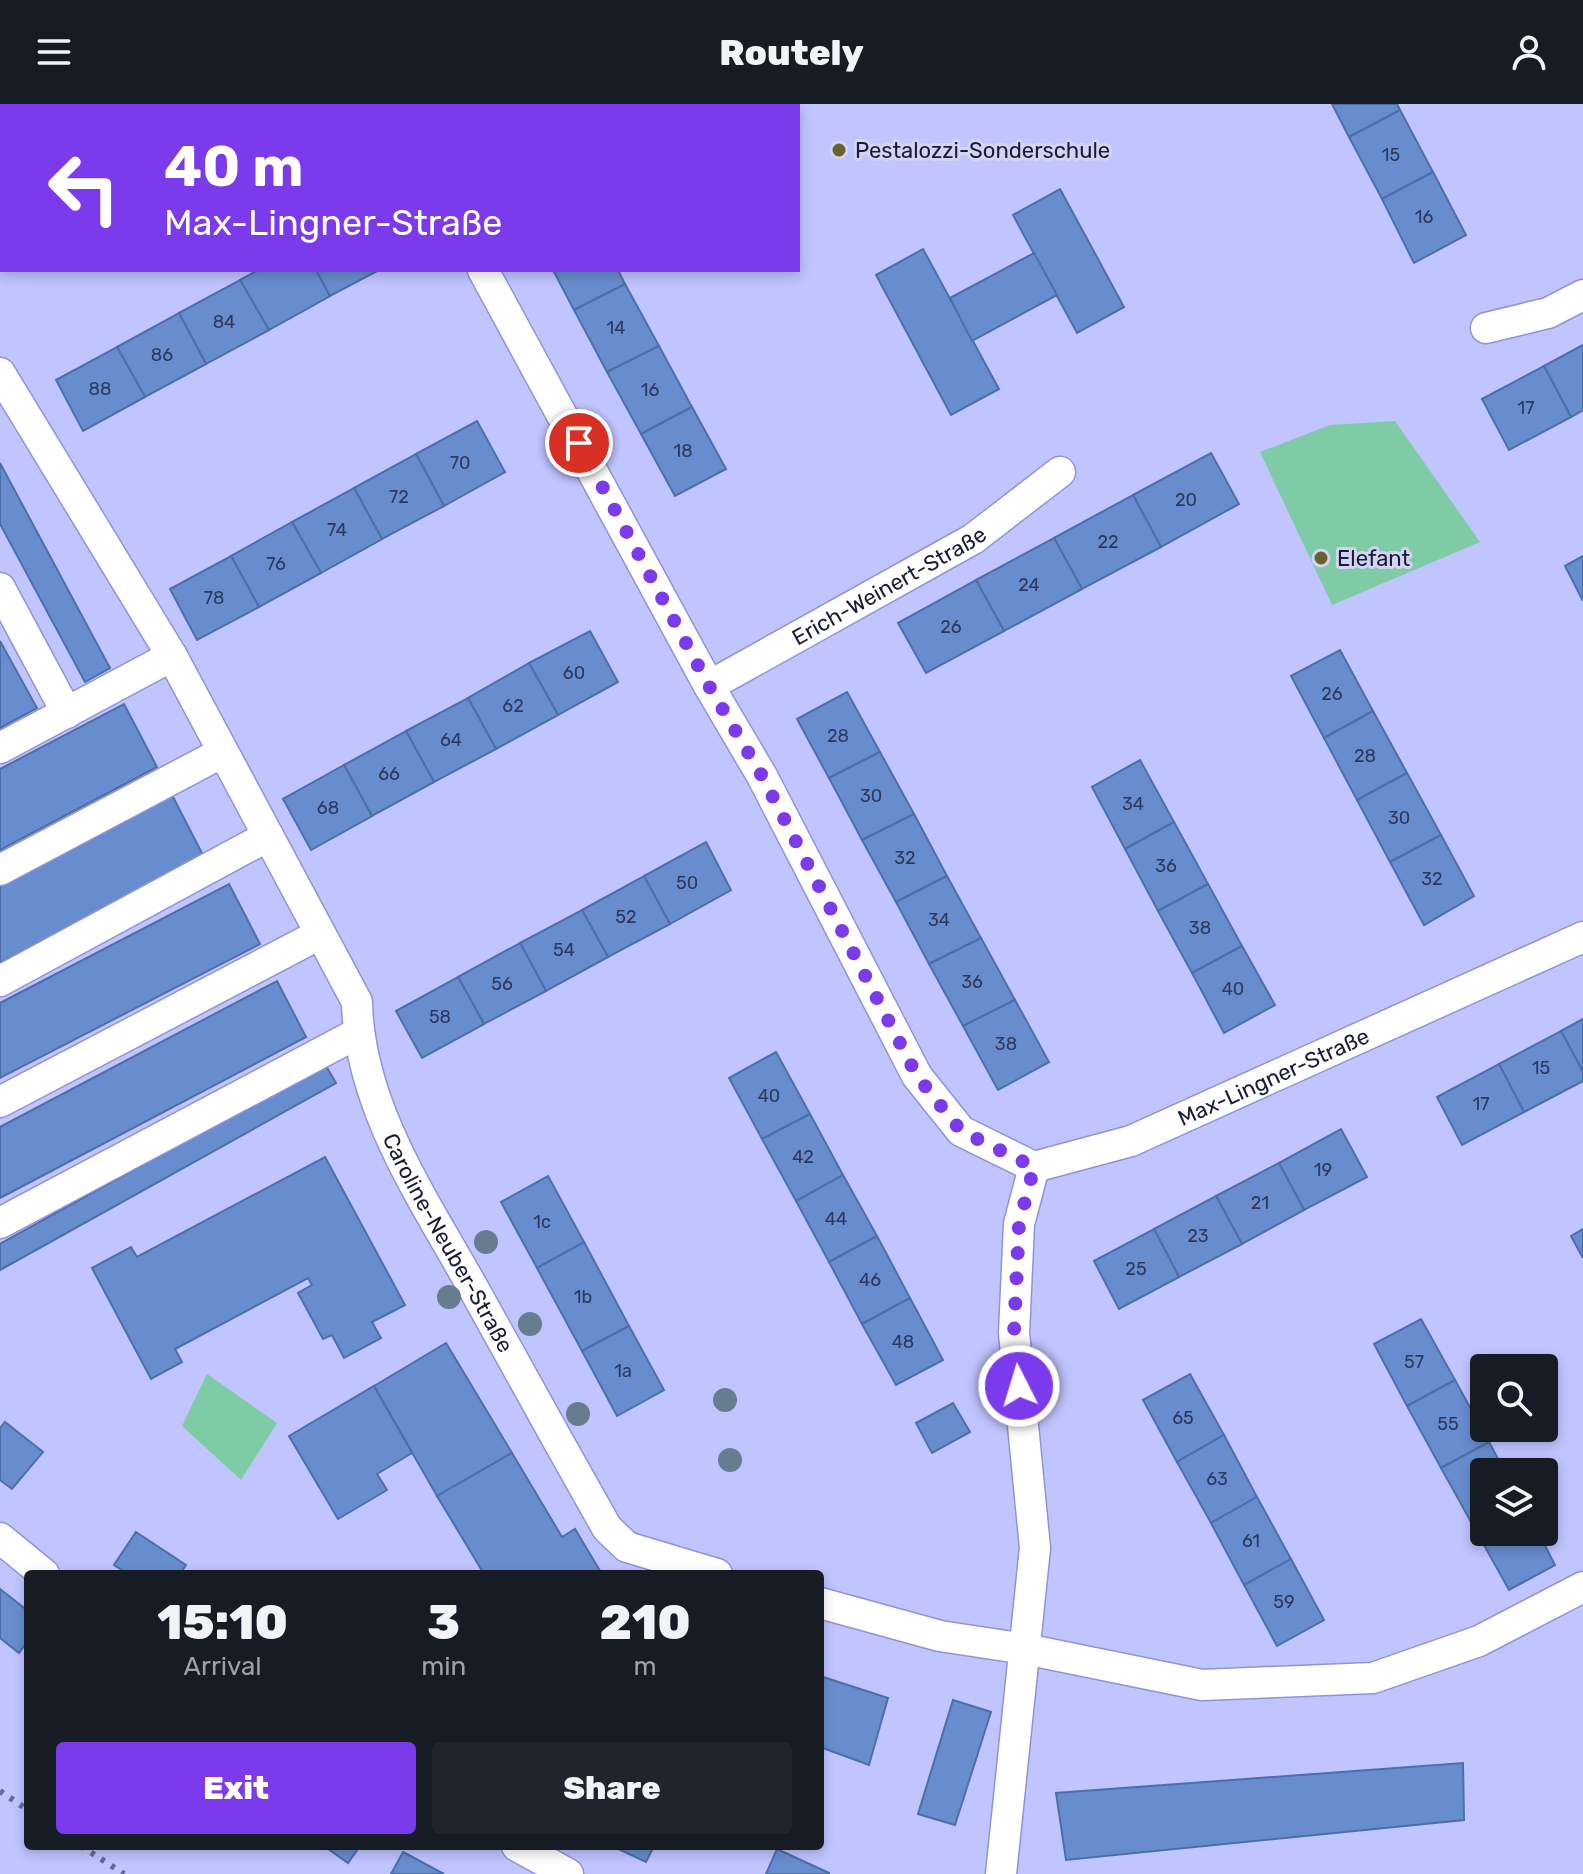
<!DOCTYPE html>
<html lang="en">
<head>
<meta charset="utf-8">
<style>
	:root { --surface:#171b24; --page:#20242c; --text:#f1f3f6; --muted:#9ea1a6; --accent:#7c3aed }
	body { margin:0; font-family:Rubik,sans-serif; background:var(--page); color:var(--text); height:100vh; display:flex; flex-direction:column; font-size:30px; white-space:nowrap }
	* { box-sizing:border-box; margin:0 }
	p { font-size:26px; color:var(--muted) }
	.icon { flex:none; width:44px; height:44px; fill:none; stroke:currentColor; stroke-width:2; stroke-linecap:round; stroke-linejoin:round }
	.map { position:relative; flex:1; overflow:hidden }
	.panel { position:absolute; left:24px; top:1466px; width:800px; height:280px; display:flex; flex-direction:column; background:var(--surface); border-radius:8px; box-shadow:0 4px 12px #0003 }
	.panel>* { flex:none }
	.banner { position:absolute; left:0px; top:0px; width:800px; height:168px; box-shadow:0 4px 12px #0003; background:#7c3aed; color:#fff; overflow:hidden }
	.fabs { position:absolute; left:1470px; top:1250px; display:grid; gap:16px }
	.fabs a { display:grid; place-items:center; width:88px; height:88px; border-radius:8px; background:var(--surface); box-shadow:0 4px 12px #0003; font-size:40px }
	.pin { position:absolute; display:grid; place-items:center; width:68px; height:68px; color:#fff; margin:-34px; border:4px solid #fff; border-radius:50%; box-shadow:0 2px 8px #0007 }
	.me { position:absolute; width:88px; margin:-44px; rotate:355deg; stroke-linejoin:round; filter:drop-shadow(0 0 6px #0008) }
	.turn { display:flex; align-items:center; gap:28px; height:168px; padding:0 32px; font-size:36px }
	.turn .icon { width:104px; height:104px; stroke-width:2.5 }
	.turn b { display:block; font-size:56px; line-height:68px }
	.eta { display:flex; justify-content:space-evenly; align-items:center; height:136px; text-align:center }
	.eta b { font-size:48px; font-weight:800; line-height:56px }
	.cta { display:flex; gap:16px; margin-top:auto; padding:16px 32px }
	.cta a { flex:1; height:92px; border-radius:8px; background:var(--accent); color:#fff; font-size:32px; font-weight:800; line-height:92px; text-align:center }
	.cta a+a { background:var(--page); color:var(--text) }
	header { display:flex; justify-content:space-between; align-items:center; height:104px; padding:0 32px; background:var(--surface); font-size:36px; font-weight:800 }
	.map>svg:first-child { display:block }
	.green { fill:#7fcba5 }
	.building { fill:#688dcf; stroke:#4c6eab; stroke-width:2 }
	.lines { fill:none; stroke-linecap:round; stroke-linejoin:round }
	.minor-casing { stroke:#9093da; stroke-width:33 }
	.minor { stroke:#fff; stroke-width:30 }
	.rail { stroke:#676993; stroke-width:6; stroke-dasharray:4 8; stroke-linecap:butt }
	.tree { fill:#657d8e }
	.route { stroke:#7c3aed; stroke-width:14; stroke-dasharray:0 25.2 }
	.poi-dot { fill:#69612e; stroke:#d1d4f2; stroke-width:3 }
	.labels { text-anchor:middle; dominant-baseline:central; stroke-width:6; stroke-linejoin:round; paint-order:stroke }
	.number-label { font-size:18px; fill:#2e385c }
	.poi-label { font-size:22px; fill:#1b1b36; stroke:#d1d4f2; text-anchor:start }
	.street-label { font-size:22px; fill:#1b1b36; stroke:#d1d4f2 }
</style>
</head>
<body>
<header><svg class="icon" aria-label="menu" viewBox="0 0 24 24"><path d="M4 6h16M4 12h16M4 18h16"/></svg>Routely<svg class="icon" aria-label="person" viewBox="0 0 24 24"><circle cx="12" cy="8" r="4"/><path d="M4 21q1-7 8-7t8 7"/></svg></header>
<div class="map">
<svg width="1583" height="1770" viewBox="0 0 1583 1770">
	<rect width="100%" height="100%" fill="#c0c4ff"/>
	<g class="green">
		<path d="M 1395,317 L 1480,438 L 1332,501 L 1260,348 L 1330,321 Z"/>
		<path d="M 207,1270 L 277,1319 L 241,1376 L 182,1322 Z"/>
	</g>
	<g class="building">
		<path d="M 65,0 L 145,0 L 147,2 L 66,2 Z"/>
		<path d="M 1332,0 L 1397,0 L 1400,6 L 1349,33 Z"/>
		<path d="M 1400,6 L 1433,68 L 1382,95 L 1349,33 Z"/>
		<path d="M 1433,68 L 1466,131 L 1414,159 L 1382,95 Z"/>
		<path d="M 1060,85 L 1124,203 L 1077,229 L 1013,111 Z"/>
		<path d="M 923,145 L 999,285 L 951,311 L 876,171 Z"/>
		<path d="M 1034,149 L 1057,191 L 972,237 L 950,194 Z"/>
		<path d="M 258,166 L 316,166 L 330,192 L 269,226 L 240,176 Z"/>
		<path d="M 316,166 L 379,166 L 330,192 Z"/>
		<path d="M 553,166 L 618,166 L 625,180 L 574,206 Z"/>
		<path d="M 240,176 L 269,226 L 206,260 L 179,209 Z"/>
		<path d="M 625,180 L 659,242 L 607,268 L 574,206 Z"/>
		<path d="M 179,209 L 206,260 L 145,293 L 117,243 Z"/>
		<path d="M 1583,241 L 1583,306 L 1571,313 L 1544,262 Z"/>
		<path d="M 659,242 L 692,303 L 641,330 L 607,268 Z"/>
		<path d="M 117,243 L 145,293 L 83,327 L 56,276 Z"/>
		<path d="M 1544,262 L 1571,313 L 1509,346 L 1482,295 Z"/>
		<path d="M 692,303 L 726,365 L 675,392 L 641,330 Z"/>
		<path d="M 477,317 L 505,368 L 444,402 L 416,350 Z"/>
		<path d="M 1211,349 L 1239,400 L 1161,443 L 1133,391 Z"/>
		<path d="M 416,350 L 444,402 L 382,435 L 354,384 Z"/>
		<path d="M 0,359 L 110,564 L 85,578 L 0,420 Z"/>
		<path d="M 354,384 L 382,435 L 321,469 L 292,418 Z"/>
		<path d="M 1133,391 L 1161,443 L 1082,485 L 1054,434 Z"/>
		<path d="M 292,418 L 321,469 L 259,503 L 231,452 Z"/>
		<path d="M 1054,434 L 1082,485 L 1004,527 L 976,476 Z"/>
		<path d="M 231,452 L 259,503 L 197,536 L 170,485 Z"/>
		<path d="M 1583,452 L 1583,497 L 1565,462 Z"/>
		<path d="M 976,476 L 1004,527 L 926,569 L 898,519 Z"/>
		<path d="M 590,527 L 618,578 L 558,611 L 529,559 Z"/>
		<path d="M 0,537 L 37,604 L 0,624 Z"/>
		<path d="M 1340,546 L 1373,607 L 1324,634 L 1291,572 Z"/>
		<path d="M 529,559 L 558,611 L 496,645 L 468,594 Z"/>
		<path d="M 847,588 L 880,648 L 829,674 L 797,615 Z"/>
		<path d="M 468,594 L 496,645 L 434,678 L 406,627 Z"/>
		<path d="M 124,600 L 157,663 L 0,746 L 0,665 Z"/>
		<path d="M 1373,607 L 1407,669 L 1357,696 L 1324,634 Z"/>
		<path d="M 406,627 L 434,678 L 372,712 L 344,661 Z"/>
		<path d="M 880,648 L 914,710 L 862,736 L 829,674 Z"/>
		<path d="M 1140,656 L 1174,718 L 1125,745 L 1092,683 Z"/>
		<path d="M 344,661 L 372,712 L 311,746 L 283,695 Z"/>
		<path d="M 1407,669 L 1441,731 L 1390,758 L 1357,696 Z"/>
		<path d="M 172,691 L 204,753 L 0,859 L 0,780 Z"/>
		<path d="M 914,710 L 947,772 L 896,798 L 862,736 Z"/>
		<path d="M 1174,718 L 1208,780 L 1158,807 L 1125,745 Z"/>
		<path d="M 1441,731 L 1474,792 L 1424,821 L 1390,758 Z"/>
		<path d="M 706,738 L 731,786 L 670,820 L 644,772 Z"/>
		<path d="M 644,772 L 670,820 L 608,853 L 582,806 Z"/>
		<path d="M 947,772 L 981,834 L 929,860 L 896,798 Z"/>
		<path d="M 229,780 L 260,840 L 0,974 L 0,899 Z"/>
		<path d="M 1208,780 L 1242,842 L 1192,869 L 1158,807 Z"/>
		<path d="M 582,806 L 608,853 L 546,887 L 520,839 Z"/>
		<path d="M 981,834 L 1015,896 L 963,922 L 929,860 Z"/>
		<path d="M 520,839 L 546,887 L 484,920 L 458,873 Z"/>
		<path d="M 1242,842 L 1275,901 L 1224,929 L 1192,869 Z"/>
		<path d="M 458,873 L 484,920 L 422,954 L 396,907 Z"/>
		<path d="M 277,877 L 306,933 L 0,1094 L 0,1023 Z"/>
		<path d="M 1015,896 L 1049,958 L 998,986 L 963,922 Z"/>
		<path d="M 1583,915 L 1583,968 L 1561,927 Z"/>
		<path d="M 1561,927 L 1583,968 L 1583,977 L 1524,1008 L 1499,960 Z"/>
		<path d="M 776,948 L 810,1010 L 762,1035 L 729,974 Z"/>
		<path d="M 325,960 L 336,979 L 0,1166 L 0,1140 Z"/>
		<path d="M 1499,960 L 1524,1008 L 1462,1041 L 1437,993 Z"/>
		<path d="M 810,1010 L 843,1071 L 796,1097 L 762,1035 Z"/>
		<path d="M 1341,1025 L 1367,1073 L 1304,1106 L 1279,1059 Z"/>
		<path d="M 325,1053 L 405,1201 L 372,1218 L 381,1234 L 344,1254 L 332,1231 L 323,1235 L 298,1189 L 312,1181 L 308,1174 L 175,1245 L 182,1258 L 151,1275 L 92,1164 L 131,1143 L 137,1153 Z"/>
		<path d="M 1279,1059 L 1304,1106 L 1242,1140 L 1216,1092 Z"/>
		<path d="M 843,1071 L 877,1132 L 829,1158 L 796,1097 Z"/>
		<path d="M 548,1072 L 584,1138 L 537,1164 L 501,1098 Z"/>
		<path d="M 1216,1092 L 1242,1140 L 1179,1173 L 1154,1125 Z"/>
		<path d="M 1154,1125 L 1179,1173 L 1119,1205 L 1094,1157 Z"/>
		<path d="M 1583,1125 L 1583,1154 L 1571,1132 Z"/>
		<path d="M 877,1132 L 910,1194 L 862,1220 L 829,1158 Z"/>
		<path d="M 584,1138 L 629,1222 L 582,1247 L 537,1164 Z"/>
		<path d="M 910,1194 L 943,1256 L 896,1281 L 862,1220 Z"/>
		<path d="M 1421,1215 L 1455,1276 L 1407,1302 L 1374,1240 Z"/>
		<path d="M 629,1222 L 664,1286 L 617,1312 L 582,1247 Z"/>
		<path d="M 446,1239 L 512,1349 L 437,1392 L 374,1282 Z"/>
		<path d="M 1190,1270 L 1224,1331 L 1177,1358 L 1143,1296 Z"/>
		<path d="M 1455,1276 L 1489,1338 L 1441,1364 L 1407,1302 Z"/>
		<path d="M 374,1282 L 412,1349 L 377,1370 L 387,1386 L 338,1415 L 289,1332 Z"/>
		<path d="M 953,1299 L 970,1328 L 932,1349 L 916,1319 Z"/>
		<path d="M 5,1318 L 43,1348 L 12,1385 L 0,1376 L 0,1324 Z"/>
		<path d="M 1224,1331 L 1257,1393 L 1211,1419 L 1177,1358 Z"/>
		<path d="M 1489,1338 L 1505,1368 L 1484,1368 L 1484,1420 L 1475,1425 L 1441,1364 Z"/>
		<path d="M 512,1349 L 562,1433 L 575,1425 L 600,1467 L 595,1470 L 484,1470 L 437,1392 Z"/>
		<path d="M 1257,1393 L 1291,1455 L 1244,1481 L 1211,1419 Z"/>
		<path d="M 1484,1420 L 1484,1428 L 1538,1428 L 1555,1461 L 1509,1486 L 1475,1425 Z"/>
		<path d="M 136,1428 L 186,1461 L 180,1470 L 128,1470 L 114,1461 Z"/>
		<path d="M 1291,1455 L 1324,1516 L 1277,1542 L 1244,1481 Z"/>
		<path d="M 0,1485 L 28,1507 L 28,1537 L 19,1549 L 0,1534 Z"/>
		<path d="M 820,1572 L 888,1594 L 869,1661 L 820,1643 Z"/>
		<path d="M 953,1596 L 991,1608 L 955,1721 L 918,1710 Z"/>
		<path d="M 1463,1659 L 1464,1716 L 1066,1756 L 1056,1689 Z"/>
		<path d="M 324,1742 L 360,1742 L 348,1759 Z"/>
		<path d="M 612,1742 L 654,1742 L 646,1758 Z"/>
		<path d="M 777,1745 L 829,1769 L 829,1770 L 766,1770 Z"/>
		<path d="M 403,1748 L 444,1770 L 391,1770 Z"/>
	</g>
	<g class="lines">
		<defs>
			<g id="minor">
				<path d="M 391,0 L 392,2"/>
				<path d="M 705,0 L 705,2"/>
				<path id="s1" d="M 483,166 L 709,582 L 762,672 L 917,972 L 961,1027 L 1034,1063 L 1131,1037 L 1583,833"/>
				<path d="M 1486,224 L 1548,209 L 1583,191"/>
				<path id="s2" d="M 0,269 L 172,552 L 357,898 C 359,1004 426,1099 476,1189 C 519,1267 563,1346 607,1424 L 627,1443 L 717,1470"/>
				<path d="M 0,484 L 67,609"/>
				<path id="s3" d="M 709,582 L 973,435 L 1060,368"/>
				<path d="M 0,644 L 172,552"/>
				<path d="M 0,766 L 223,648"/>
				<path d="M 0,877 L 268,732"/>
				<path d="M 0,998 L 320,830"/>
				<path d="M 0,1119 L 358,929"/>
				<path d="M 0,1434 L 44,1470"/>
				<path d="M 820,1499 L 940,1532 L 1025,1545 L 1202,1581 L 1373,1574 L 1479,1537 L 1583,1483"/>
				<path d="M 517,1742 L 568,1770"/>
				<path d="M 1001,1770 L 1035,1444 L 1014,1229 L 1019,1120 L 1034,1063"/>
			</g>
		</defs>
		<use href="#minor" class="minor-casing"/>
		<use href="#minor" class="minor"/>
		<g class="rail">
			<path d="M 0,1687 L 28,1706"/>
			<path d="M 81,1742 L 124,1770"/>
		</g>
	</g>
	<g class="tree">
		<circle cx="486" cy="1138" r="12"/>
		<circle cx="449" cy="1193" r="12"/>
		<circle cx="530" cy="1220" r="12"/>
		<circle cx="725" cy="1296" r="12"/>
		<circle cx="578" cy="1310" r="12"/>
		<circle cx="730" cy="1356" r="12"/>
	</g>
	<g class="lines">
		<path class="route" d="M 579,339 L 709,582 L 762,672 L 917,972 L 961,1027 L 1034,1063 L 1019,1120 L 1014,1229 L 1019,1282"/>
	</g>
	<g class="poi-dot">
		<circle cx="839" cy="46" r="8"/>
		<circle cx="1321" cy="454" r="8"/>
	</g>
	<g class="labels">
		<g class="number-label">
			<text x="1391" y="51">15</text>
			<text x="1424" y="113">16</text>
			<text x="224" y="218">84</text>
			<text x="616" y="224">14</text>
			<text x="162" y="251">86</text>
			<text x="100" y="285">88</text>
			<text x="650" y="286">16</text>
			<text x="1526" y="304">17</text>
			<text x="683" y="347">18</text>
			<text x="460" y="359">70</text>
			<text x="399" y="393">72</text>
			<text x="1186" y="396">20</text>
			<text x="337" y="426">74</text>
			<text x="1108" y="438">22</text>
			<text x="276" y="460">76</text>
			<text x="1029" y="481">24</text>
			<text x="214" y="494">78</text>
			<text x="951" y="523">26</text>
			<text x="574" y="569">60</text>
			<text x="1332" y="590">26</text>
			<text x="513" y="602">62</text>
			<text x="838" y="632">28</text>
			<text x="451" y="636">64</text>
			<text x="1365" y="652">28</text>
			<text x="389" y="670">66</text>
			<text x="871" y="692">30</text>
			<text x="1133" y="700">34</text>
			<text x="328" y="704">68</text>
			<text x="1399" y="714">30</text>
			<text x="905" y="754">32</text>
			<text x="1166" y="762">36</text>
			<text x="1432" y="775">32</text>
			<text x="687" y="779">50</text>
			<text x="626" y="813">52</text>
			<text x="939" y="816">34</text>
			<text x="1200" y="824">38</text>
			<text x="564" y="846">54</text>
			<text x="972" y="878">36</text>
			<text x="502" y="880">56</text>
			<text x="1233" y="885">40</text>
			<text x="440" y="913">58</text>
			<text x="1006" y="940">38</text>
			<text x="1541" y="964">15</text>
			<text x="769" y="992">40</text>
			<text x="1481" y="1000">17</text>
			<text x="803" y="1053">42</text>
			<text x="1323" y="1066">19</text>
			<text x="1260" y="1099">21</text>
			<text x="836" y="1115">44</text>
			<text x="542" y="1118">1c</text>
			<text x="1198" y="1132">23</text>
			<text x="1136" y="1165">25</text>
			<text x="870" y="1176">46</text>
			<text x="583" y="1193">1b</text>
			<text x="903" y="1238">48</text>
			<text x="1414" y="1258">57</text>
			<text x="623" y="1267">1a</text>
			<text x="1183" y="1314">65</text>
			<text x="1448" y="1320">55</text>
			<text x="1217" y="1375">63</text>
			<text x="1251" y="1437">61</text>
			<text x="1284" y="1498">59</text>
		</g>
		<g class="poi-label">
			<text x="855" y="46">Pestalozzi-Sonderschule</text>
			<text x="1337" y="454">Elefant</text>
		</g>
		<g class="street-label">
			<text stroke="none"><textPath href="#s3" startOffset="206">Erich-Weinert-Straße</textPath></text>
			<text stroke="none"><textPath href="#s1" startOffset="1324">Max-Lingner-Straße</textPath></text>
			<text stroke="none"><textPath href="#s2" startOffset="984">Caroline-Neuber-Straße</textPath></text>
		</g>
	</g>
</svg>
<div class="fabs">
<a><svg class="icon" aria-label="search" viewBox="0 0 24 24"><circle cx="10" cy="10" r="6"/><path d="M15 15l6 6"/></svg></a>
<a><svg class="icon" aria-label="layers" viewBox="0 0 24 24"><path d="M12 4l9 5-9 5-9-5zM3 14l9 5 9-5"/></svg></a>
</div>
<div class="pin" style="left:579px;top:339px;background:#d93025"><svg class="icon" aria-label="arrive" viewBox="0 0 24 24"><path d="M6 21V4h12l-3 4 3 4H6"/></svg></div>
<svg class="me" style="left:1019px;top:1282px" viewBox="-20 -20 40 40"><circle r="17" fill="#7c3aed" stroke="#fff" stroke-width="3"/><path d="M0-11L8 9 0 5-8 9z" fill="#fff"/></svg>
<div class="banner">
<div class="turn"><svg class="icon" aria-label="left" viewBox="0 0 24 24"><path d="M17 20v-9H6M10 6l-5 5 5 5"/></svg><div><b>40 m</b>Max-Lingner-Straße</div></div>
</div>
<section class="panel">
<div class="eta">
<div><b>15:10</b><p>Arrival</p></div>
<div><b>3</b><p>min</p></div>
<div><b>210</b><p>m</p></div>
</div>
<div class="cta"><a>Exit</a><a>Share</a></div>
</section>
</div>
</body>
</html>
